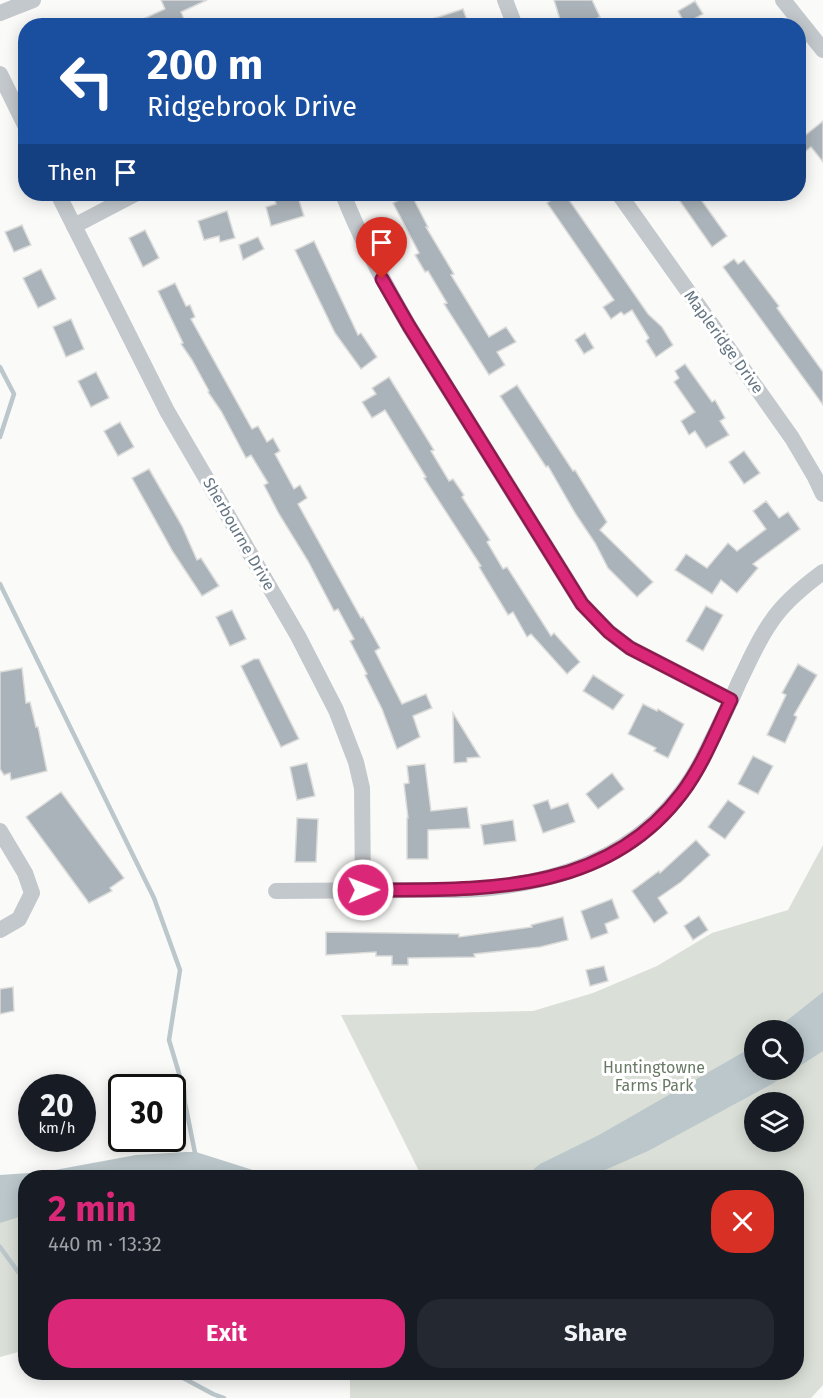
<!DOCTYPE html>
<html lang="en">
<head>
<meta charset="utf-8">
<style>
	:root { --surface:#171b24; --page:#242831; --text:#f1f3f6; --muted:#9ea1a6; --accent:#db2777 }
	body { margin:0; font-family:"Fira Sans",sans-serif; background:var(--page); color:var(--text); height:100vh; display:flex; flex-direction:column; font-size:22px; white-space:nowrap }
	* { box-sizing:border-box; margin:0 }
	p { font-size:20px; color:var(--muted) }
	.icon { flex:none; width:33px; height:33px; fill:none; stroke:currentColor; stroke-width:2; stroke-linecap:round; stroke-linejoin:round }
	.map { position:relative; flex:1; overflow:hidden }
	.details { position:absolute; left:18px; top:1170px; width:786px; height:210px; display:flex; flex-direction:column; background:var(--surface); border-radius:24px; box-shadow:0 3px 15px #0003 }
	.details>* { flex:none }
	.top-card { position:absolute; left:18px; top:18px; width:788px; height:183px; border-radius:24px; box-shadow:0 3px 15px #0003; background:#1a4fa0; color:#fff; overflow:hidden }
	.fabs { position:absolute; left:744px; top:1020px; display:grid; gap:12px }
	.fabs a { display:grid; place-items:center; width:60px; height:60px; border-radius:50%; background:var(--surface); box-shadow:0 3px 15px #0003; font-size:30px }
	.speed { position:absolute; left:18px; top:1074px; display:flex; gap:12px; font-size:30px; font-weight:700; text-align:center }
	.speed>* { display:grid; place-content:center; width:78px; height:78px; border-radius:50%; background:var(--surface); box-shadow:0 3px 15px #0003; line-height:1 }
	.speed small { font-size:15px; font-weight:400 }
	.speed .limit { border:3px solid #111; border-radius:9px; background:#fff; color:#111 }
	.pin { position:absolute; display:grid; place-items:center; width:51px; height:51px; color:#fff; margin:-62px -26px; border-radius:50% 50% 50% 0; rotate:-45deg; box-shadow:0 0 6px #0007 }
	.pin .icon { rotate:45deg }
	.me { position:absolute; width:66px; margin:-33px; rotate:89deg; stroke-linejoin:round; filter:drop-shadow(0 0 4px #0008) }
	.turn { display:flex; align-items:center; gap:21px; height:126px; padding:0 30px; font-size:27px }
	.turn .icon { width:78px; height:78px; stroke-width:2.5 }
	.turn b { display:block; font-size:42px; line-height:51px }
	.then { display:flex; align-items:center; height:57px; padding:0 30px; background:#0003; gap:12px; font-size:22px }
	.round { display:grid; place-items:center; flex:none; width:63px; height:63px; border-radius:24px; background:var(--page) }
	.head { display:flex; align-items:center; justify-content:space-between; height:102px; padding:0 30px }
	h1 { font-size:36px; font-weight:700; line-height:45px; color:var(--accent) }
	.primary-button { display:flex; gap:12px; margin-top:auto; padding:12px 30px }
	.primary-button a { flex:1; height:69px; border-radius:24px; background:var(--accent); color:#fff; font-size:24px; font-weight:700; line-height:69px; text-align:center }
	.primary-button a+a { background:var(--page); color:var(--text) }
	.map>svg:first-child { display:block }
	.green { fill:#dadfd7; fill-rule:evenodd }
	.water { fill:#bbc7cb }
	.lines { fill:none; stroke-linecap:round; stroke-linejoin:round }
	.stream { stroke:#bbc7cb; stroke-width:4.5 }
	.building { fill:#aab3b9; stroke:#dcdcda; stroke-width:1.5 }
	.minor { stroke:#c3c8cc; stroke-width:16 }
	.route-casing { stroke:#8e194d; stroke-width:15 }
	.route { stroke:#db2777; stroke-width:10 }
	.labels { text-anchor:middle; dominant-baseline:central; stroke-width:6; stroke-linejoin:round; paint-order:stroke }
	.street-label { font-size:16px; fill:#657683; stroke:#fff }
	.park-label { font-size:16px; fill:#687a64; stroke:#fff }
</style>
</head>
<body>
<div class="map">
<svg width="823" height="1398" viewBox="0 0 823 1398">
	<rect width="100%" height="100%" fill="#fafaf8"/>
	<g class="green">
		<path d="M 823,845 L 823,1385 L 811,1398 L 350,1398 L 350,1373 L 796,1372 L 796,1178 L 288,1178 L 421,1175 L 341,1015 L 533,1011 L 593,993 L 657,966 L 712,933 L 788,910 ZM 754,1030 L 794,1030 L 794,1070 L 754,1070 ZM 754,1102 L 794,1102 L 794,1142 L 754,1142 Z"/>
		<path d="M 0,1181 L 25,1187 L 26,1350 L 0,1357 Z"/>
	</g>
	<g class="water">
		<path d="M 823,992 L 823,1051 L 772,1084 L 648,1151 L 589,1177 L 524,1177 L 540,1164 L 599,1135 L 754,1046 L 754,1070 L 794,1070 L 794,1030 L 775,1030 Z"/>
		<path d="M 185,1152 L 196,1152 L 275,1177 L 26,1178 L 25,1215 L 0,1223 L 0,1175 L 44,1172 L 136,1155 Z"/>
	</g>
	<g class="lines">
		<g class="stream">
			<path d="M 0,367 L 14,394 L 0,437"/>
			<path d="M 0,584 L 154,898 L 180,970 L 169,1040 L 184,1090 L 185,1103 L 196,1158"/>
			<path d="M 0,1247 L 19,1273 L 26,1278"/>
			<path d="M 172,1372 L 213,1394 L 224,1398"/>
		</g>
	</g>
	<g class="building">
		<path d="M 161,0 L 207,0 L 181,12 L 184,19 L 169,26 L 128,26 L 165,9 Z"/>
		<path d="M 554,0 L 592,0 L 600,17 L 582,26 L 562,26 Z"/>
		<path d="M 695,1 L 703,14 L 685,24 L 678,11 Z"/>
		<path d="M 463,9 L 469,26 L 421,26 L 420,23 Z"/>
		<path d="M 823,121 L 823,162 L 811,147 L 798,157 L 798,141 Z"/>
		<path d="M 273,194 L 297,194 L 304,216 L 271,226 L 266,207 L 276,204 Z"/>
		<path d="M 411,194 L 428,227 L 426,227 L 454,274 L 451,275 L 489,337 L 506,327 L 516,342 L 497,352 L 505,365 L 489,375 L 444,304 L 447,303 L 428,271 L 425,272 L 415,255 L 419,253 L 393,203 Z"/>
		<path d="M 560,194 L 565,194 L 648,314 L 662,327 L 673,345 L 656,357 L 646,341 L 649,338 L 632,310 L 624,315 L 621,312 L 611,319 L 603,307 L 614,300 L 547,203 Z"/>
		<path d="M 675,194 L 697,194 L 727,236 L 712,247 Z"/>
		<path d="M 227,211 L 235,238 L 220,242 L 219,236 L 204,240 L 198,221 Z"/>
		<path d="M 22,225 L 31,245 L 14,252 L 5,232 Z"/>
		<path d="M 145,230 L 159,258 L 143,267 L 129,238 Z"/>
		<path d="M 258,237 L 264,249 L 243,260 L 239,245 Z"/>
		<path d="M 314,241 L 358,335 L 361,333 L 377,357 L 361,369 L 335,333 L 295,250 Z"/>
		<path d="M 734,259 L 738,264 L 744,260 L 779,306 L 777,308 L 823,372 L 823,405 L 723,267 Z"/>
		<path d="M 41,269 L 56,299 L 38,308 L 23,278 Z"/>
		<path d="M 175,283 L 186,306 L 190,305 L 195,317 L 191,319 L 252,429 L 258,426 L 267,442 L 273,438 L 280,451 L 275,454 L 294,489 L 300,485 L 307,498 L 298,504 L 361,618 L 363,617 L 380,648 L 375,651 L 402,704 L 426,694 L 432,708 L 413,716 L 420,737 L 397,749 L 382,709 L 365,675 L 367,674 L 350,641 L 354,639 L 338,609 L 334,611 L 308,561 L 279,514 L 264,485 L 268,483 L 251,455 L 246,458 L 221,411 L 208,392 L 209,391 L 192,360 L 181,344 L 183,343 L 158,291 Z"/>
		<path d="M 71,319 L 84,349 L 66,357 L 53,327 Z"/>
		<path d="M 585,333 L 594,348 L 584,354 L 575,340 Z"/>
		<path d="M 685,364 L 712,402 L 715,400 L 725,418 L 720,421 L 729,435 L 706,448 L 695,431 L 689,435 L 681,421 L 695,412 L 674,382 L 679,378 L 675,371 Z"/>
		<path d="M 96,372 L 109,398 L 91,407 L 78,381 Z"/>
		<path d="M 389,377 L 434,450 L 431,451 L 449,481 L 453,479 L 464,495 L 462,497 L 490,540 L 487,542 L 503,569 L 507,567 L 551,636 L 554,633 L 580,662 L 567,674 L 531,634 L 527,637 L 513,612 L 508,615 L 479,567 L 481,566 L 424,478 L 426,477 L 385,410 L 372,418 L 362,402 L 376,394 L 372,388 Z"/>
		<path d="M 517,385 L 573,471 L 575,470 L 607,522 L 600,530 L 653,582 L 637,597 L 608,568 L 595,543 L 575,513 L 548,466 L 546,467 L 500,396 Z"/>
		<path d="M 120,422 L 134,447 L 118,456 L 104,431 Z"/>
		<path d="M 744,451 L 760,473 L 744,484 L 729,462 Z"/>
		<path d="M 149,469 L 182,526 L 197,560 L 201,558 L 219,586 L 202,596 L 173,552 L 132,478 Z"/>
		<path d="M 766,501 L 779,518 L 788,512 L 800,529 L 753,564 L 758,568 L 737,593 L 721,580 L 712,594 L 675,570 L 686,554 L 707,568 L 728,543 L 737,551 L 766,529 L 753,511 Z"/>
		<path d="M 706,606 L 723,615 L 703,651 L 686,641 Z"/>
		<path d="M 232,610 L 246,639 L 230,646 L 216,617 Z"/>
		<path d="M 254,659 L 259,659 L 299,739 L 281,747 L 241,666 Z"/>
		<path d="M 798,664 L 817,675 L 794,715 L 797,717 L 785,743 L 767,735 L 786,695 L 782,693 Z"/>
		<path d="M 22,668 L 26,703 L 30,702 L 36,727 L 38,727 L 47,771 L 11,780 L 10,773 L 4,775 L 0,769 L 0,672 Z"/>
		<path d="M 593,675 L 624,695 L 613,710 L 583,691 Z"/>
		<path d="M 643,704 L 657,711 L 658,709 L 684,724 L 668,758 L 654,751 L 656,748 L 628,734 Z"/>
		<path d="M 453,713 L 480,757 L 467,758 L 467,762 L 454,763 Z"/>
		<path d="M 753,756 L 773,766 L 758,794 L 738,784 Z"/>
		<path d="M 307,763 L 315,796 L 297,800 L 290,767 Z"/>
		<path d="M 425,764 L 431,811 L 467,807 L 470,828 L 428,830 L 428,859 L 407,859 L 407,818 L 408,818 L 404,784 L 409,783 L 407,766 Z"/>
		<path d="M 612,773 L 624,789 L 598,809 L 586,794 Z"/>
		<path d="M 61,792 L 124,878 L 110,888 L 112,891 L 89,903 L 26,817 Z"/>
		<path d="M 548,800 L 551,809 L 568,803 L 575,822 L 543,833 L 533,805 Z"/>
		<path d="M 728,800 L 745,812 L 725,839 L 708,827 Z"/>
		<path d="M 297,818 L 318,819 L 316,862 L 295,862 Z"/>
		<path d="M 513,820 L 516,841 L 484,845 L 481,825 Z"/>
		<path d="M 696,840 L 710,855 L 681,882 L 658,898 L 668,913 L 654,923 L 632,891 L 659,871 L 660,873 Z"/>
		<path d="M 612,899 L 619,918 L 605,924 L 608,933 L 591,939 L 581,911 Z"/>
		<path d="M 699,916 L 708,930 L 693,940 L 684,926 Z"/>
		<path d="M 563,917 L 568,940 L 540,947 L 474,954 L 475,957 L 408,958 L 408,965 L 392,965 L 392,956 L 376,956 L 376,952 L 326,955 L 326,932 L 459,934 L 459,937 L 532,927 L 531,925 Z"/>
		<path d="M 604,966 L 608,981 L 590,986 L 586,970 Z"/>
		<path d="M 13,987 L 14,1011 L 0,1014 L 0,989 Z"/>
	</g>
	<g class="lines">
		<g class="minor">
			<path d="M 505,0 L 515,26"/>
			<path d="M 783,0 L 823,50"/>
			<path d="M 0,13 L 33,0"/>
			<path d="M 0,74 L 26,127"/>
			<path d="M 58,194 L 167,411 L 298,636 L 336,710 L 356,762 L 362,788 L 363,890"/>
			<path d="M 343,194 C 361,240 384,283 409,326 L 582,604 L 609,632 L 630,648 L 731,700"/>
			<path d="M 619,194 L 792,438 L 815,477 L 823,494"/>
			<path d="M 74,226 L 135,194"/>
			<path d="M 0,831 L 25,873 L 32,893 L 19,919 L 0,930"/>
			<path d="M 276,891 C 320,891 364,890 408,890 C 435,890 463,891 490,888 C 583,878 664,840 706,752 C 717,729 729,706 739,682 C 749,662 758,640 771,622 C 784,602 804,586 823,572"/>
		</g>
	</g>
	<g class="lines">
		<defs>
			<path id="route" d="M 363,890 C 479,889 604,897 682,793 C 703,765 716,731 731,700 L 630,648 L 609,632 L 582,604 L 409,326 L 382,279"/>
		</defs>
		<use href="#route" class="route-casing"/>
		<use href="#route" class="route"/>
	</g>
	<g class="labels">
		<g class="street-label">
			<text transform="translate(724 342) rotate(54)">Mapleridge Drive</text>
			<text transform="translate(239 534) rotate(60)">Sherbourne Drive</text>
		</g>
		<g class="park-label">
			<text x="654" y="1067">Huntingtowne<tspan x="654" dy="18">Farms Park</tspan></text>
		</g>
	</g>
</svg>
<div class="fabs">
<a><svg class="icon" aria-label="search" viewBox="0 0 24 24"><circle cx="10" cy="10" r="6"/><path d="M15 15l6 6"/></svg></a>
<a><svg class="icon" aria-label="layers" viewBox="0 0 24 24"><path d="M12 4l9 5-9 5-9-5zM3 14l9 5 9-5"/></svg></a>
</div>
<div class="speed"><div>20<small>km/h</small></div><div class="limit">30</div></div>
<div class="pin" style="left:382px;top:279px;background:#d93025"><svg class="icon" aria-label="arrive" viewBox="0 0 24 24"><path d="M6 21V4h12l-3 4 3 4H6"/></svg></div>
<svg class="me" style="left:363px;top:890px" viewBox="-20 -20 40 40"><circle r="17" fill="#db2777" stroke="#fff" stroke-width="3"/><path d="M0-11L8 9 0 5-8 9z" fill="#fff"/></svg>
<div class="top-card">
<div class="turn"><svg class="icon" aria-label="left" viewBox="0 0 24 24"><path d="M17 20v-9H6M10 6l-5 5 5 5"/></svg><div><b>200 m</b>Ridgebrook Drive</div></div>
<div class="then">Then<svg class="icon" aria-label="arrive" viewBox="0 0 24 24"><path d="M6 21V4h12l-3 4 3 4H6"/></svg></div>
</div>
<section class="details">
<div class="head"><div><h1>2 min</h1><p>440 m · 13:32</p></div><a class="round" style="background:#d93025;color:#fff"><svg class="icon" aria-label="close" viewBox="0 0 24 24"><path d="M6 6l12 12M18 6L6 18"/></svg></a></div>
<div class="primary-button"><a>Exit</a><a>Share</a></div>
</section>
</div>
</body>
</html>
